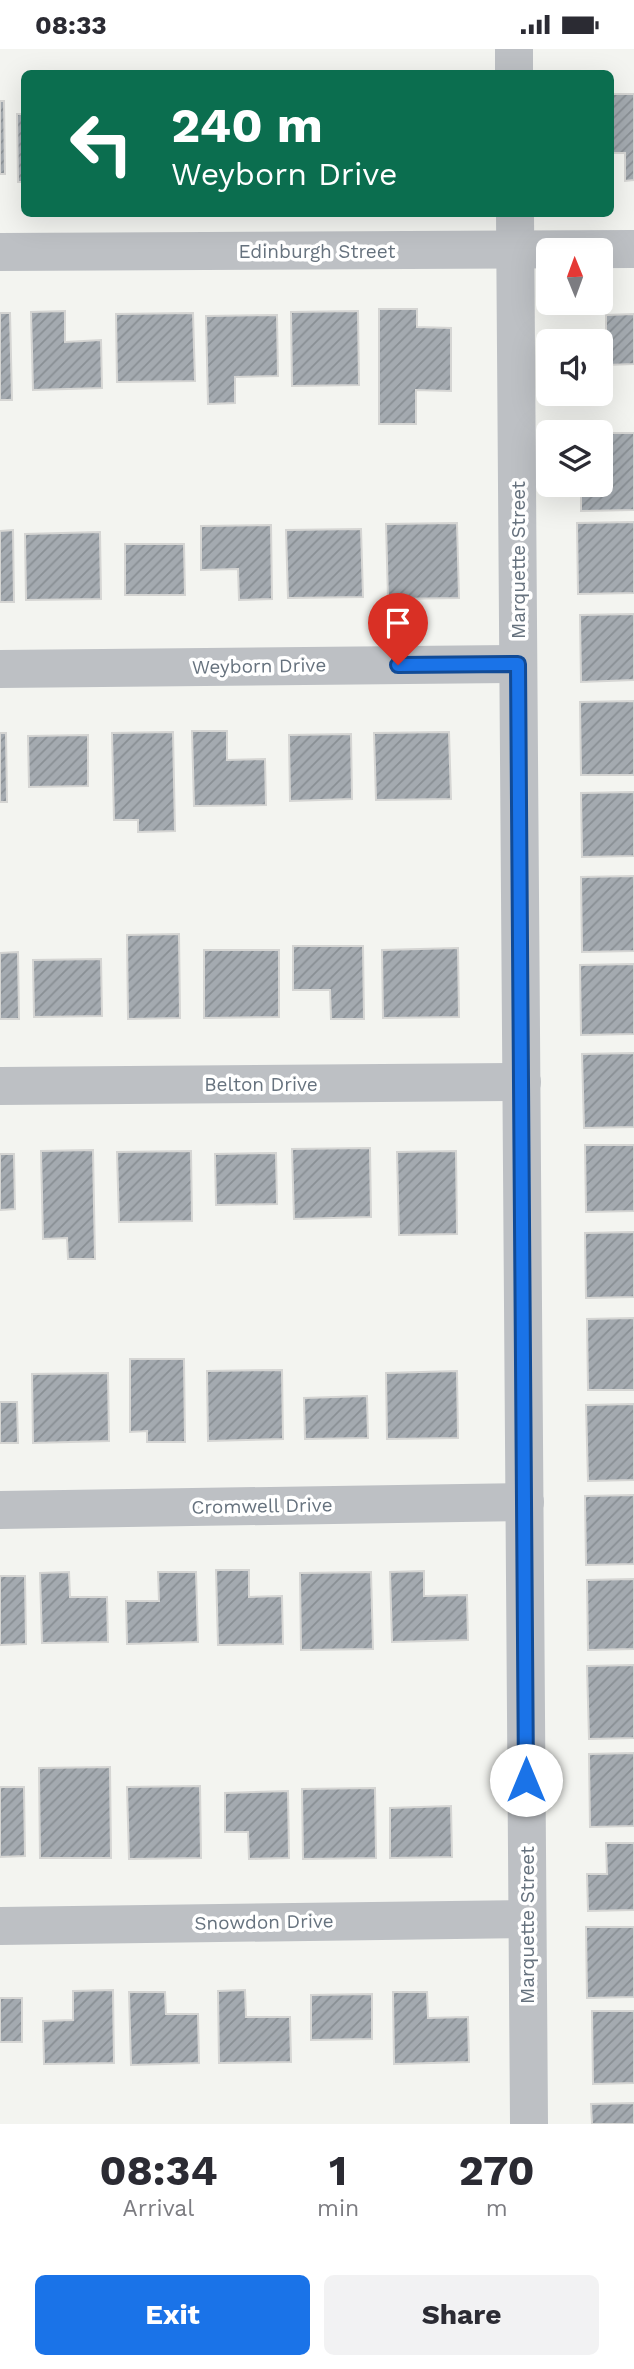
<!DOCTYPE html>
<html lang="en">
<head>
<meta charset="utf-8">
<style>
	:root { --surface:#fff; --page:#f2f2f3; --text:#2b2b33; --muted:#7c7c81; --accent:#1a73e8 }
	body { margin:0; font-family:"Work Sans",sans-serif; background:var(--page); color:var(--text); height:100vh; display:flex; flex-direction:column; font-size:26px; white-space:nowrap }
	* { box-sizing:border-box; margin:0 }
	p { font-size:23px; color:var(--muted) }
	.icon { flex:none; width:38px; height:38px; fill:none; stroke:currentColor; stroke-width:2; stroke-linecap:round; stroke-linejoin:round }
	.map { position:relative; height:2075px; overflow:hidden }
	.sheet { display:flex; flex-direction:column; background:var(--surface); flex:1 }
	.sheet>* { flex:none }
	.banner { position:absolute; left:21px; top:21px; width:593px; height:147px; border-radius:10px; box-shadow:0 7px 28px #0002; background:#0b6e4f; color:#fff; overflow:hidden }
	.needle { width:46px; rotate:359deg }
	.tools { position:absolute; left:536px; top:189px; display:grid; gap:14px }
	.tools a { display:grid; place-items:center; width:77px; height:77px; border-radius:10px; background:var(--surface); box-shadow:0 7px 28px #0002; font-size:35px }
	.pin { position:absolute; display:grid; place-items:center; width:60px; height:60px; color:#fff; margin:-72px -30px; border-radius:50% 50% 50% 0; rotate:-45deg; box-shadow:0 0 7px #0007 }
	.pin .icon { rotate:45deg }
	.me { position:absolute; width:77px; margin:-38px; rotate:0deg; stroke-linejoin:round; filter:drop-shadow(0 0 5px #0008) }
	.turn { display:flex; align-items:center; gap:24px; height:147px; padding:0 35px; font-size:32px }
	.turn .icon { width:91px; height:91px; stroke-width:2.5 }
	.turn b { display:block; font-size:49px; line-height:60px }
	.eta { display:flex; justify-content:space-evenly; align-items:center; height:119px; text-align:center }
	.eta b { font-size:42px; font-weight:700; line-height:49px }
	.action { display:flex; gap:14px; margin-top:auto; padding:14px 35px }
	.action a { flex:1; height:80px; border-radius:10px; background:var(--accent); color:#fff; font-size:28px; font-weight:700; line-height:80px; text-align:center }
	.action a+a { background:var(--page); color:var(--text) }
	.status { display:flex; justify-content:space-between; align-items:center; height:49px; padding:0 35px; background:var(--surface); direction:ltr }
	.status svg { height:19px; fill:currentColor }
	.map>svg:first-child { display:block }
	.building { fill:url(#building-hatch); stroke:#d5d5d3; stroke-width:2 }
	.lines { fill:none; stroke-linecap:round; stroke-linejoin:round }
	.minor { stroke:#bdc0c4; stroke-width:38 }
	.route-casing { stroke:#114b97; stroke-width:18 }
	.route { stroke:#1a73e8; stroke-width:12 }
	.labels { text-anchor:middle; dominant-baseline:central; stroke-width:7; stroke-linejoin:round; paint-order:stroke }
	.street-label { font-size:19px; fill:#66727e; stroke:#fff }
</style>
</head>
<body>
<div class="status"><b>08:33</b><svg viewBox="0 0 49 12"><path d="M0 12V9h3v3zM5 12V6h3v6zM10 12V3h3v9zM15 12V0h3v12zM26 1h20v11H26zM47 4h2v5h-2z"/></svg></div>
<div class="map">
<svg width="634" height="2075" viewBox="0 0 634 2075">
	<defs>
		<pattern id="building-hatch" width="6" height="6" patternUnits="userSpaceOnUse" patternTransform="scale(1.75)"><rect width="6" height="6" fill="#a4aab0"/><path d="M-1 1l2-2M0 6l6-6M5 7l2-2" fill="none" stroke="#898f94"/></pattern>
	</defs>
	<rect width="100%" height="100%" fill="#f3f4f0"/>
	<g class="building">
		<path d="M 611,45 L 634,45 L 634,131 L 625,132 L 625,104 L 611,104 Z"/>
		<path d="M 0,52 L 4,52 L 5,125 L 0,125 Z"/>
		<path d="M 17,65 L 24,65 L 24,133 L 18,133 Z"/>
		<path d="M 379,260 L 417,260 L 417,278 L 451,279 L 451,342 L 416,341 L 416,375 L 379,375 Z"/>
		<path d="M 65,262 L 65,293 L 101,291 L 102,339 L 33,341 L 31,263 Z"/>
		<path d="M 358,262 L 359,336 L 292,337 L 291,263 Z"/>
		<path d="M 0,264 L 10,264 L 12,351 L 0,351 Z"/>
		<path d="M 193,264 L 195,332 L 117,333 L 116,265 Z"/>
		<path d="M 634,265 L 634,315 L 606,316 L 606,266 Z"/>
		<path d="M 277,266 L 278,327 L 235,328 L 235,354 L 208,355 L 206,267 Z"/>
		<path d="M 600,384 L 634,384 L 634,461 L 581,462 L 581,436 L 600,436 Z"/>
		<path d="M 634,473 L 634,544 L 578,545 L 577,474 Z"/>
		<path d="M 457,474 L 459,549 L 388,550 L 386,475 Z"/>
		<path d="M 271,476 L 272,550 L 239,551 L 238,520 L 201,521 L 201,477 Z"/>
		<path d="M 361,480 L 363,548 L 288,549 L 286,481 Z"/>
		<path d="M 13,481 L 14,553 L 0,553 L 0,482 Z"/>
		<path d="M 100,483 L 101,550 L 26,551 L 25,485 Z"/>
		<path d="M 125,495 L 184,495 L 185,546 L 125,546 Z"/>
		<path d="M 634,565 L 634,631 L 581,633 L 580,566 Z"/>
		<path d="M 634,652 L 634,726 L 581,726 L 580,653 Z"/>
		<path d="M 192,682 L 227,682 L 227,711 L 265,710 L 266,756 L 194,757 Z"/>
		<path d="M 173,683 L 175,782 L 138,783 L 138,771 L 114,771 L 112,684 Z"/>
		<path d="M 449,683 L 451,750 L 376,751 L 374,684 Z"/>
		<path d="M 0,684 L 6,684 L 7,753 L 0,753 Z"/>
		<path d="M 351,685 L 352,750 L 290,752 L 289,686 Z"/>
		<path d="M 88,686 L 88,737 L 29,738 L 28,687 Z"/>
		<path d="M 634,743 L 634,807 L 582,808 L 581,744 Z"/>
		<path d="M 634,827 L 634,902 L 582,903 L 581,828 Z"/>
		<path d="M 179,885 L 180,969 L 128,970 L 127,886 Z"/>
		<path d="M 293,897 L 363,897 L 364,970 L 331,970 L 330,941 L 293,941 Z"/>
		<path d="M 458,899 L 459,968 L 383,969 L 382,901 Z"/>
		<path d="M 204,901 L 279,901 L 279,968 L 204,969 Z"/>
		<path d="M 18,903 L 19,970 L 0,970 L 0,904 Z"/>
		<path d="M 101,910 L 102,967 L 34,968 L 33,911 Z"/>
		<path d="M 634,915 L 634,985 L 581,986 L 580,916 Z"/>
		<path d="M 634,1004 L 634,1078 L 584,1079 L 582,1005 Z"/>
		<path d="M 585,1096 L 634,1096 L 634,1162 L 586,1163 Z"/>
		<path d="M 370,1099 L 371,1168 L 294,1170 L 292,1100 Z"/>
		<path d="M 93,1101 L 95,1210 L 68,1210 L 67,1189 L 43,1190 L 41,1102 Z"/>
		<path d="M 191,1102 L 192,1172 L 119,1173 L 117,1103 Z"/>
		<path d="M 456,1102 L 457,1185 L 399,1186 L 397,1103 Z"/>
		<path d="M 276,1104 L 277,1155 L 216,1156 L 215,1105 Z"/>
		<path d="M 0,1105 L 14,1105 L 15,1160 L 0,1161 Z"/>
		<path d="M 634,1183 L 634,1248 L 586,1249 L 585,1184 Z"/>
		<path d="M 634,1269 L 634,1341 L 588,1341 L 587,1270 Z"/>
		<path d="M 130,1310 L 184,1310 L 185,1393 L 147,1393 L 147,1382 L 130,1383 Z"/>
		<path d="M 282,1321 L 283,1390 L 208,1392 L 207,1322 Z"/>
		<path d="M 457,1322 L 458,1389 L 387,1390 L 386,1324 Z"/>
		<path d="M 108,1324 L 109,1392 L 33,1394 L 32,1325 Z"/>
		<path d="M 367,1347 L 368,1389 L 305,1390 L 304,1349 Z"/>
		<path d="M 0,1353 L 17,1353 L 18,1394 L 0,1394 Z"/>
		<path d="M 634,1355 L 634,1431 L 588,1432 L 586,1356 Z"/>
		<path d="M 634,1446 L 634,1515 L 586,1516 L 585,1447 Z"/>
		<path d="M 216,1521 L 249,1521 L 249,1548 L 282,1547 L 283,1595 L 218,1596 Z"/>
		<path d="M 424,1522 L 424,1547 L 467,1546 L 468,1591 L 392,1593 L 390,1523 Z"/>
		<path d="M 69,1523 L 70,1548 L 107,1548 L 108,1593 L 42,1594 L 40,1524 Z"/>
		<path d="M 158,1523 L 196,1523 L 198,1593 L 127,1595 L 126,1552 L 159,1552 Z"/>
		<path d="M 371,1523 L 373,1600 L 301,1601 L 300,1524 Z"/>
		<path d="M 0,1527 L 25,1527 L 26,1595 L 0,1596 Z"/>
		<path d="M 634,1530 L 634,1600 L 588,1601 L 587,1531 Z"/>
		<path d="M 634,1616 L 634,1689 L 589,1690 L 587,1617 Z"/>
		<path d="M 634,1704 L 634,1777 L 590,1778 L 589,1705 Z"/>
		<path d="M 110,1718 L 111,1809 L 40,1809 L 39,1719 Z"/>
		<path d="M 200,1737 L 201,1809 L 129,1810 L 127,1738 Z"/>
		<path d="M 0,1738 L 24,1738 L 25,1807 L 0,1808 Z"/>
		<path d="M 375,1739 L 376,1809 L 303,1810 L 302,1740 Z"/>
		<path d="M 288,1742 L 289,1809 L 249,1810 L 248,1783 L 225,1783 L 225,1744 Z"/>
		<path d="M 451,1757 L 452,1808 L 390,1809 L 390,1759 Z"/>
		<path d="M 606,1794 L 634,1794 L 634,1861 L 588,1862 L 587,1825 L 607,1825 Z"/>
		<path d="M 586,1878 L 634,1878 L 634,1948 L 587,1949 Z"/>
		<path d="M 113,1941 L 114,2014 L 44,2015 L 43,1972 L 73,1971 L 73,1942 Z"/>
		<path d="M 245,1941 L 246,1968 L 290,1968 L 291,2013 L 219,2014 L 218,1942 Z"/>
		<path d="M 129,1943 L 165,1943 L 166,1965 L 198,1965 L 199,2014 L 131,2016 Z"/>
		<path d="M 393,1943 L 427,1943 L 428,1969 L 468,1968 L 469,2013 L 394,2015 Z"/>
		<path d="M 372,1945 L 372,1990 L 311,1991 L 311,1946 Z"/>
		<rect x="0" y="1949" width="22" height="44"/>
		<path d="M 592,1962 L 634,1962 L 634,2034 L 593,2035 Z"/>
		<path d="M 634,2054 L 634,2075 L 592,2075 L 591,2055 Z"/>
	</g>
	<g class="lines">
		<g class="minor">
			<path d="M 514,0 L 514,24"/>
			<path d="M 515,164 L 529,2075"/>
			<path d="M 0,203 L 634,200"/>
			<path d="M 0,620 L 518,615"/>
			<path d="M 0,1037 L 522,1033"/>
			<path d="M 0,1461 L 525,1453"/>
			<path d="M 0,1877 L 527,1870"/>
		</g>
	</g>
	<g class="lines">
		<defs>
			<path id="route" d="M 398,616 L 518,615 L 526,1731"/>
		</defs>
		<use href="#route" class="route-casing"/>
		<use href="#route" class="route"/>
	</g>
	<g class="labels">
		<g class="street-label">
			<text x="317" y="202">Edinburgh Street</text>
			<text transform="translate(518 511) rotate(-90)">Marquette Street</text>
			<text transform="translate(259 617) rotate(-1)">Weyborn Drive</text>
			<text x="261" y="1035">Belton Drive</text>
			<text transform="translate(262 1457) rotate(-1)">Cromwell Drive</text>
			<text transform="translate(264 1873) rotate(-1)">Snowdon Drive</text>
			<text transform="translate(527 1876) rotate(-90)">Marquette Street</text>
		</g>
	</g>
</svg>
<div class="tools">
<a><svg class="needle" viewBox="-14 -14 28 28"><path d="M0-13l5 13h-10z" fill="#e53935"/><path d="M0 13l5-13h-10z" fill="#7c7c81"/></svg></a>
<a><svg class="icon" aria-label="sound" viewBox="0 0 24 24"><path d="M4 9h4l5-4v14l-5-4H4zM17 9q2 3 0 6"/></svg></a>
<a><svg class="icon" aria-label="layers" viewBox="0 0 24 24"><path d="M12 4l9 5-9 5-9-5zM3 14l9 5 9-5"/></svg></a>
</div>
<div class="pin" style="left:398px;top:616px;background:#d93025"><svg class="icon" aria-label="arrive" viewBox="0 0 24 24"><path d="M6 21V4h12l-3 4 3 4H6"/></svg></div>
<svg class="me" style="left:526px;top:1731px" viewBox="-20 -20 40 40"><circle r="19" fill="#fff"/><path d="M0-13L10 11 0 6-10 11z" fill="#1a73e8"/></svg>
<div class="banner">
<div class="turn"><svg class="icon" aria-label="left" viewBox="0 0 24 24"><path d="M17 20v-9H6M10 6l-5 5 5 5"/></svg><div><b>240 m</b>Weyborn Drive</div></div>
</div>
</div>
<section class="sheet">
<div class="eta">
<div><b>08:34</b><p>Arrival</p></div>
<div><b>1</b><p>min</p></div>
<div><b>270</b><p>m</p></div>
</div>
<div class="action"><a>Exit</a><a>Share</a></div>
</section>
</body>
</html>
